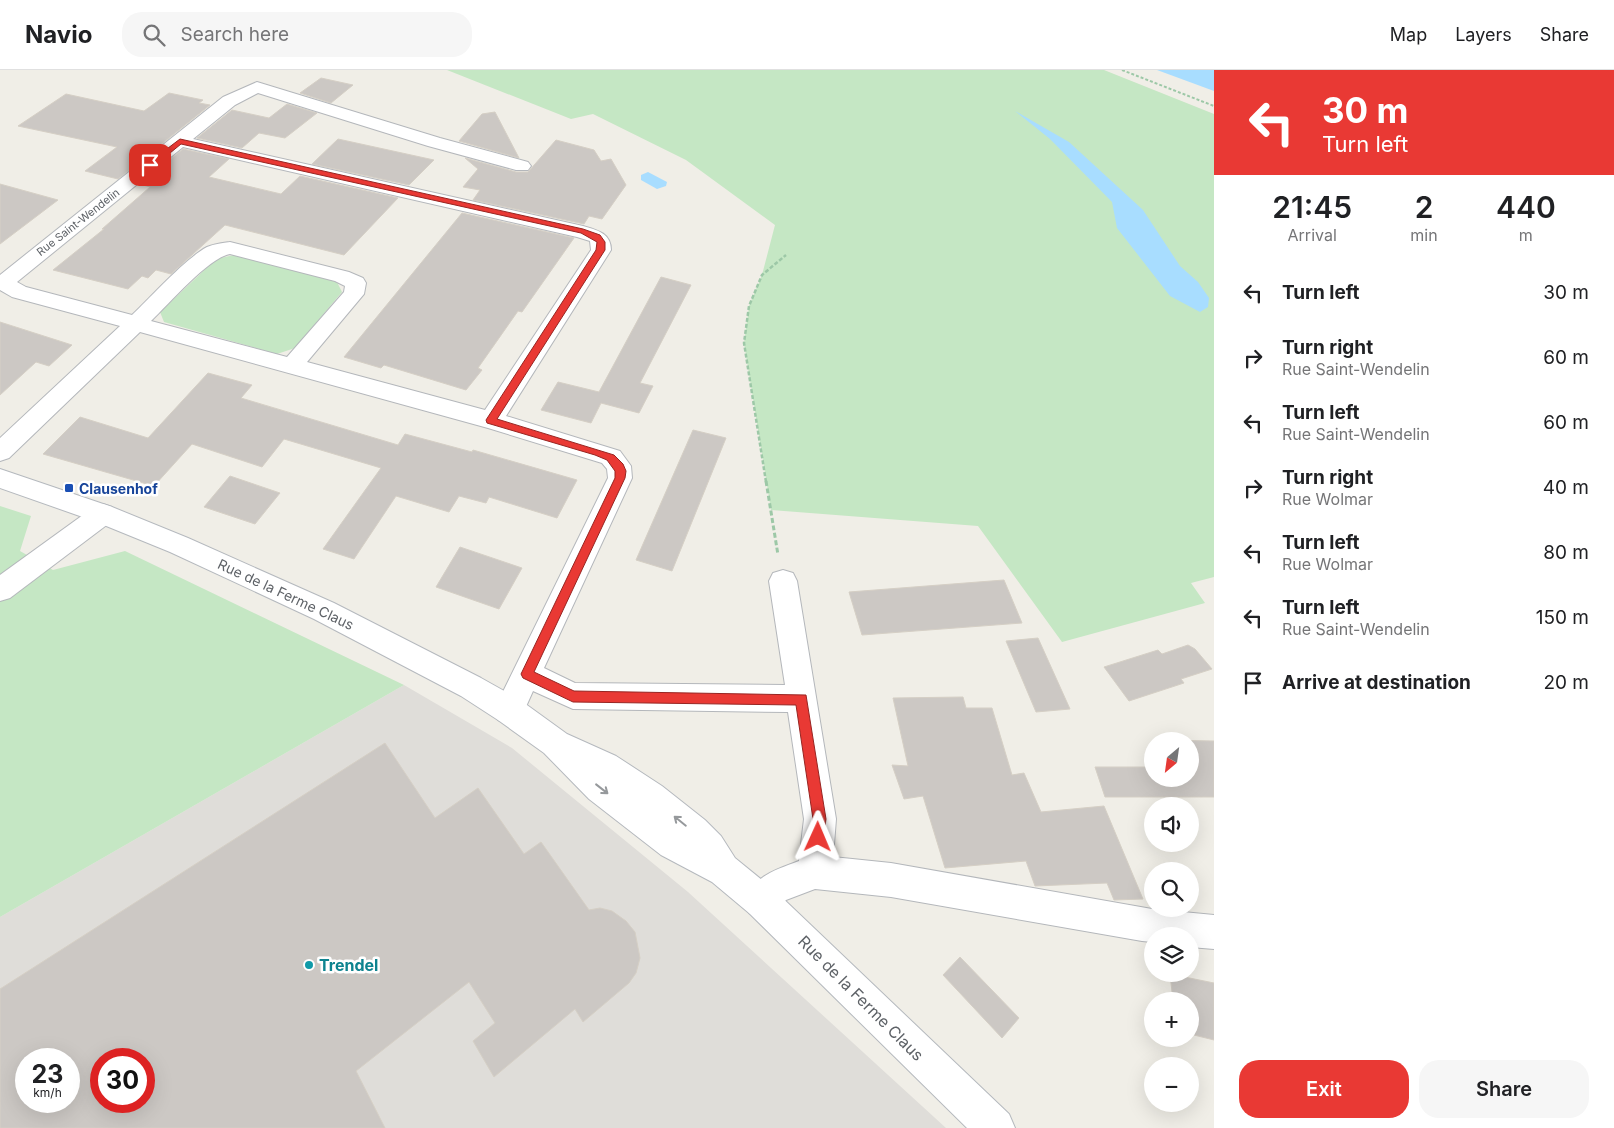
<!DOCTYPE html>
<html lang="en">
<head>
<meta charset="utf-8">
<style>
	:root { --surface:#fff; --page:#f6f6f6; --text:#202124; --muted:#757577; --line:#e0e0e0; --accent:#e93934 }
	body { margin:0; font-family:Inter,sans-serif; background:var(--page); color:var(--text); height:100vh; display:flex; flex-direction:column; font-size:19px; white-space:nowrap }
	* { box-sizing:border-box; margin:0 }
	p { font-size:16px; color:var(--muted) }
	.icon { flex:none; width:28px; height:28px; fill:none; stroke:currentColor; stroke-width:2; stroke-linecap:round; stroke-linejoin:round }
	.map { position:relative; flex:1; overflow:hidden }
	.details { display:flex; flex-direction:column; background:var(--surface); width:400px }
	.details>* { flex:none }
	.guide { background:#e93934; color:#fff; overflow:hidden }
	.needle { width:32px; rotate:209deg }
	.controls { position:absolute; left:1144px; top:662px; display:grid; gap:10px }
	.controls a { display:grid; place-items:center; width:55px; height:55px; border-radius:50%; background:var(--surface); box-shadow:0 5px 20px #0002; font-size:25px }
	.speed { position:absolute; left:15px; top:978px; display:flex; gap:10px; font-size:25px; font-weight:700; text-align:center }
	.speed>* { display:grid; place-content:center; width:65px; height:65px; border-radius:50%; background:var(--surface); box-shadow:0 5px 20px #0002; line-height:1 }
	.speed small { font-size:12px; font-weight:400 }
	.speed .limit { border:8px solid #d22; background:#fff; color:#111 }
	.pin { position:absolute; display:grid; place-items:center; width:42px; height:42px; color:#fff; margin:-21px; border-radius:10px; box-shadow:0 2px 8px #0006 }
	.me { position:absolute; width:55px; margin:-28px; rotate:1deg; stroke-linejoin:round; filter:drop-shadow(0 0 4px #0008) }
	.turn { display:flex; align-items:center; gap:18px; height:105px; padding:0 25px; font-size:22px }
	.turn .icon { width:65px; height:65px; stroke-width:2.5 }
	.turn b { display:block; font-size:35px; line-height:42px }
	.eta { display:flex; justify-content:space-evenly; align-items:center; height:85px; text-align:center }
	.eta b { font-size:30px; font-weight:600; line-height:35px }
	.cta { display:flex; gap:10px; margin-top:auto; padding:10px 25px }
	.cta a { flex:1; height:58px; border-radius:20px; background:var(--accent); color:#fff; font-size:20px; font-weight:600; line-height:58px; text-align:center }
	.cta a+a { background:var(--page); color:var(--text) }
	ul { padding:0; list-style:none }
	li { display:flex; align-items:center; gap:15px; height:65px; padding:0 25px }
	li div { flex:1 }
	li b { display:block; font-size:19px }
	li em { font-style:normal }
	header { display:flex; align-items:center; gap:30px; box-sizing:border-box; height:70px; padding:0 25px; background:var(--surface); border-bottom:1px solid var(--line) }
	header strong { font-size:24px }
	nav { display:flex; gap:28px; margin-inline-start:auto; font-size:18px }
	.search { width:350px; height:45px; background:var(--page); display:flex; align-items:center; gap:12px; box-sizing:border-box; padding:0 18px; border-radius:20px; color:var(--muted); font-size:19px }
	main { display:flex; flex:1; min-height:0 }
	.map>svg:first-child { display:block }
	.industrial { fill:#dfddd9; fill-rule:evenodd }
	.green { fill:#c5e7c4 }
	.water { fill:#a8ddff }
	.building { fill:#ccc8c4; stroke:#d5cfc5; fill-rule:evenodd }
	.lines { fill:none; stroke-linecap:round; stroke-linejoin:round }
	.street-casing { stroke:#b4b7bb; stroke-width:2 }
	.secondary-casing { stroke:#b5b9be; stroke-width:2 }
	.path-far2 { stroke:#9dc8a7; stroke-width:2; stroke-dasharray:3 2; stroke-linecap:butt }
	.path-far1 { stroke:#9dc8a7; stroke-width:2.5; stroke-dasharray:4 2; stroke-linecap:butt }
	.path { stroke:#9dc8a7; stroke-width:3; stroke-dasharray:5 2.5; stroke-linecap:butt }
	.street { fill:#fff; fill-rule:evenodd }
	.secondary { fill:#fff; fill-rule:evenodd }
	.oneway { stroke:#96999c }
	.route { fill:#e93934; stroke:#972522 }
	.transit-dot { fill:#1a4fb4; stroke:#fff; stroke-width:2 }
	.culture-dot { fill:#0f9aa8; stroke:#fff; stroke-width:2 }
	.labels { text-anchor:middle; dominant-baseline:central; stroke-width:5; stroke-linejoin:round; paint-order:stroke }
	.far-street-label { font-size:11px; fill:#5e6267; stroke:#fff }
	.transit-label { font-size:14px; font-weight:bold; fill:#164399; stroke:#fff; text-anchor:start }
	.street-label { font-size:14px; fill:#5e6267; stroke:#fff }
	.near-culture-label { font-size:16px; font-weight:bold; fill:#0d838f; stroke:#fff; text-anchor:start }
	.near-street-label { font-size:16px; fill:#5e6267; stroke:#fff }
</style>
</head>
<body>
<header>
<strong>Navio</strong>
<div class="search"><svg class="icon" aria-label="search" viewBox="0 0 24 24"><circle cx="10" cy="10" r="6"/><path d="M15 15l6 6"/></svg>Search here</div>
<nav><a>Map</a><a>Layers</a><a>Share</a></nav>
</header>
<main>
<div class="map">
<svg width="1214" height="1058" viewBox="0 0 1214 1058">
	<rect width="100%" height="100%" fill="#f0eee7"/>
	<path class="industrial" d="M 404,615 L 512,678 L 688,822 L 946,1058 L 0,1058 L 0,847 ZM 26,989 L 69,989 L 69,1031 L 26,1031 ZM 101,989 L 144,989 L 144,1031 L 101,1031 Z"/>
	<g class="green">
		<path d="M 447,0 L 1104,0 L 1214,44 L 1214,507 L 1191,513 L 1205,533 L 1062,572 L 978,456 L 771,440 L 744,273 L 749,236 L 762,205 L 775,155 L 686,90 L 593,44 L 571,49 Z"/>
		<path d="M 234,185 L 337,212 L 342,222 L 295,278 L 277,284 L 164,252 L 160,242 L 216,189 Z"/>
		<path d="M 0,436 L 31,446 L 20,481 L 53,500 L 125,481 L 404,615 L 0,847 Z"/>
	</g>
	<g class="water">
		<path d="M 1157,0 L 1214,0 L 1214,21 Z"/>
		<path d="M 1015,41 L 1069,72 L 1143,140 L 1180,196 L 1198,212 L 1209,228 L 1208,237 L 1200,242 L 1170,226 L 1117,158 L 1112,132 L 1050,69 Z"/>
		<path d="M 648,102 L 667,112 L 666,116 L 657,119 L 641,110 L 641,105 Z"/>
	</g>
	<g class="building">
		<path d="M 321,8 L 353,15 L 331,33 L 300,23 Z"/>
		<path d="M 169,23 L 203,30 L 199,33 L 210,35 L 118,109 L 85,101 L 117,77 L 18,56 L 66,24 L 144,41 Z"/>
		<path d="M 287,34 L 317,43 L 285,68 L 259,63 L 242,78 L 197,68 L 232,40 L 269,48 Z"/>
		<path d="M 495,42 L 519,88 L 459,71 L 482,44 Z"/>
		<path d="M 338,69 L 434,90 L 409,115 L 312,94 Z"/>
		<path d="M 556,70 L 594,80 L 601,91 L 611,89 L 626,115 L 602,149 L 589,146 L 584,154 L 473,130 L 480,120 L 463,117 L 478,99 L 465,88 L 516,102 L 528,102 Z"/>
		<path d="M 183,79 L 229,89 L 209,107 L 281,124 L 300,106 L 398,128 L 344,185 L 225,155 L 171,204 L 156,200 L 148,208 L 142,206 L 128,219 L 53,200 L 104,159 L 102,159 L 150,117 L 140,114 Z"/>
		<path d="M 0,114 L 58,130 L 0,174 Z"/>
		<path d="M 462,143 L 574,168 L 522,242 L 518,241 L 478,298 L 482,300 L 466,320 L 384,295 L 381,298 L 344,287 Z"/>
		<path d="M 661,207 L 691,215 L 640,313 L 653,316 L 639,343 L 601,333 L 591,353 L 541,340 L 558,312 L 599,322 Z"/>
		<path d="M 0,252 L 72,275 L 49,296 L 36,292 L 0,325 Z"/>
		<path d="M 208,303 L 252,315 L 241,328 L 398,375 L 405,364 L 472,382 L 473,380 L 577,410 L 557,448 L 489,427 L 486,433 L 459,426 L 449,442 L 396,426 L 354,489 L 323,479 L 381,398 L 284,369 L 262,397 L 192,374 L 154,416 L 43,384 L 80,347 L 148,368 Z"/>
		<path d="M 693,360 L 726,368 L 672,501 L 636,490 Z"/>
		<path d="M 230,406 L 280,423 L 255,454 L 204,437 Z"/>
		<path d="M 460,477 L 522,498 L 499,539 L 436,517 Z"/>
		<path d="M 1004,510 L 1022,553 L 862,565 L 849,522 Z"/>
		<path d="M 1038,568 L 1070,639 L 1036,642 L 1006,571 Z"/>
		<path d="M 1188,575 L 1195,579 L 1212,599 L 1181,609 L 1184,613 L 1129,631 L 1104,597 L 1158,580 L 1162,584 Z"/>
		<path d="M 963,627 L 966,638 L 992,638 L 1012,705 L 1024,703 L 1041,742 L 1104,736 L 1143,829 L 1114,830 L 1107,813 L 1035,816 L 1026,791 L 945,798 L 923,726 L 904,729 L 892,695 L 908,696 L 893,628 Z"/>
		<path d="M 1163,670 L 1214,671 L 1214,727 L 1105,727 L 1095,697 L 1152,697 L 1152,709 L 1190,709 L 1190,671 Z"/>
		<path d="M 385,673 L 435,748 L 478,718 L 524,784 L 541,772 L 589,840 L 600,838 L 612,841 L 626,851 L 635,862 L 640,888 L 636,903 L 629,913 L 583,952 L 575,939 L 494,1007 L 473,971 L 495,953 L 469,912 L 356,1001 L 385,1058 L 0,1058 L 0,919 ZM 26,989 L 69,989 L 69,1031 L 26,1031 ZM 101,989 L 144,989 L 144,1031 L 101,1031 Z"/>
		<path d="M 960,887 L 1019,948 L 1002,968 L 943,905 Z"/>
		<path d="M 1170,904 L 1214,913 L 1214,970 L 1190,964 L 1190,931 L 1173,931 Z"/>
	</g>
	<g class="lines">
		<defs>
			<g id="street">
				<path d="M 257,12 L 440,68 L 528,92 L 531,96 L 528,100 L 516,100 L 428,76 L 258,23 L 235,35 L 193,69 L 583,156 C 597,160 611,163 611,180 L 506,346 L 620,381 L 631,396 L 632,408 L 544,598 L 575,613 L 785,615 L 769,511 L 773,503 L 783,500 L 793,503 L 797,511 L 836,749 L 833,787 L 891,793 L 1152,839 L 1214,845 L 1214,879 L 1190,877 L 1190,866 L 1152,866 L 1152,872 L 1142,871 L 891,827 L 815,819 L 786,830 L 773,843 L 761,848 L 749,843 L 744,831 C 754,806 775,800 799,791 L 804,749 L 788,642 L 573,639 L 533,621 L 520,650 L 509,654 L 498,650 L 494,640 L 608,408 L 607,399 L 602,393 L 488,358 L 140,262 L 9,388 L 0,391 L 0,368 L 120,256 L 12,227 L 0,220 L 0,205 L 223,27 ZM 183,77 L 577,167 L 590,171 L 591,180 L 485,340 L 307,292 L 364,224 L 366,213 L 363,208 L 349,202 L 230,172 C 223,173 214,174 207,177 C 185,189 151,227 132,245 L 26,217 L 17,212 ZM 230,184 L 335,211 L 345,216 L 344,222 L 287,287 L 151,251 C 169,234 208,188 230,184 Z"/>
				<path d="M 103,434 L 112,437 L 116,444 L 112,451 L 10,528 L 0,531 L 0,505 L 94,437 Z"/>
			</g>
			<path id="secondary" d="M 0,399 L 112,437 L 188,468 L 334,533 L 481,608 L 520,630 L 567,664 L 616,686 L 662,716 L 705,750 L 721,766 L 735,788 L 773,819 L 1009,1044 L 1015,1058 L 967,1058 L 749,843 L 712,812 L 661,785 L 589,729 L 544,683 L 498,650 L 461,626 L 314,549 L 170,482 L 94,451 L 0,418 Z"/>
		</defs>
		<use href="#street" class="street-casing"/>
		<use href="#secondary" class="secondary-casing"/>
		<path class="path-far2" d="M 1122,0 L 1214,36"/>
		<path class="path-far1" d="M 766,412 L 744,273 L 749,236 L 762,205 L 786,185"/>
		<path class="path" d="M 766,411 L 778,485"/>
		<use href="#street" class="street"/>
		<use href="#secondary" class="secondary"/>
	</g>
	<defs><path id="oneway-shaft" d="M-6 0H5M1.5-3L5.5 0L1.5 3" fill="none" stroke-width="1.6" stroke-linecap="round" stroke-linejoin="round" transform="scale(1.25)"/></defs>
	<g class="oneway">
		<use href="#oneway-shaft" transform="translate(602 719) rotate(38)"/>
		<use href="#oneway-shaft" transform="translate(680 751) rotate(-141)"/>
	</g>
	<path class="route" d="M 180,69 L 583,159 L 600,165 L 605,172 L 605,180 L 497,349 L 614,385 L 623,394 L 626,401 L 625,408 L 534,602 L 574,621 L 806,625 L 826,749 L 823,772 L 818,774 L 813,772 L 811,767 L 813,749 L 796,635 L 573,632 L 523,608 L 521,604 L 615,408 L 615,401 L 607,390 L 595,385 L 487,353 L 486,350 L 596,180 L 597,172 L 581,163 L 181,74 L 153,97 L 147,97 L 147,94 Z"/>
	<rect class="transit-dot" x="64" y="413" width="10" height="10" rx="2.5"/>
	<circle class="culture-dot" cx="309" cy="895" r="5"/>
	<g class="labels">
		<g class="far-street-label">
			<text transform="translate(78 152) rotate(-38)">Rue Saint-Wendelin</text>
		</g>
		<g class="transit-label">
			<text x="79" y="418">Clausenhof</text>
		</g>
		<g class="street-label">
			<text transform="translate(286 524) rotate(25)">Rue de la Ferme Claus</text>
		</g>
		<g class="near-culture-label">
			<text x="319" y="895">Trendel</text>
		</g>
		<g class="near-street-label">
			<text transform="translate(861 928) rotate(45)">Rue de la Ferme Claus</text>
		</g>
	</g>
</svg>
<div class="controls">
<a><svg class="needle" viewBox="-14 -14 28 28"><path d="M0-13l5 13h-10z" fill="#e53935"/><path d="M0 13l5-13h-10z" fill="#757577"/></svg></a>
<a><svg class="icon" aria-label="sound" viewBox="0 0 24 24"><path d="M4 9h4l5-4v14l-5-4H4zM17 9q2 3 0 6"/></svg></a>
<a><svg class="icon" aria-label="search" viewBox="0 0 24 24"><circle cx="10" cy="10" r="6"/><path d="M15 15l6 6"/></svg></a>
<a><svg class="icon" aria-label="layers" viewBox="0 0 24 24"><path d="M12 4l9 5-9 5-9-5zM3 14l9 5 9-5"/></svg></a>
<a>+</a>
<a>−</a>
</div>
<div class="speed"><div>23<small>km/h</small></div><div class="limit">30</div></div>
<div class="pin" style="left:150px;top:95px;background:#d93025"><svg class="icon" aria-label="arrive" viewBox="0 0 24 24"><path d="M6 21V4h12l-3 4 3 4H6"/></svg></div>
<svg class="me" style="left:818px;top:767px" viewBox="-20 -20 40 40"><path d="M0-17L14 15 0 8-14 15z" fill="#e93934" stroke="#fff" stroke-width="4"/></svg>
</div>
<section class="details">
<div class="guide">
<div class="turn"><svg class="icon" aria-label="left" viewBox="0 0 24 24"><path d="M17 20v-9H6M10 6l-5 5 5 5"/></svg><div><b>30 m</b>Turn left</div></div>
</div>
<div class="eta">
<div><b>21:45</b><p>Arrival</p></div>
<div><b>2</b><p>min</p></div>
<div><b>440</b><p>m</p></div>
</div>
<ul>
<li><svg class="icon" aria-label="left" viewBox="0 0 24 24"><path d="M17 20v-9H6M10 6l-5 5 5 5"/></svg><div><b>Turn left</b></div><em>30 m</em></li>
<li><svg class="icon" aria-label="right" viewBox="0 0 24 24"><path d="M7 20v-9h11M14 6l5 5-5 5"/></svg><div><b>Turn right</b><p>Rue Saint-Wendelin</p></div><em>60 m</em></li>
<li><svg class="icon" aria-label="left" viewBox="0 0 24 24"><path d="M17 20v-9H6M10 6l-5 5 5 5"/></svg><div><b>Turn left</b><p>Rue Saint-Wendelin</p></div><em>60 m</em></li>
<li><svg class="icon" aria-label="right" viewBox="0 0 24 24"><path d="M7 20v-9h11M14 6l5 5-5 5"/></svg><div><b>Turn right</b><p>Rue Wolmar</p></div><em>40 m</em></li>
<li><svg class="icon" aria-label="left" viewBox="0 0 24 24"><path d="M17 20v-9H6M10 6l-5 5 5 5"/></svg><div><b>Turn left</b><p>Rue Wolmar</p></div><em>80 m</em></li>
<li><svg class="icon" aria-label="left" viewBox="0 0 24 24"><path d="M17 20v-9H6M10 6l-5 5 5 5"/></svg><div><b>Turn left</b><p>Rue Saint-Wendelin</p></div><em>150 m</em></li>
<li><svg class="icon" aria-label="arrive" viewBox="0 0 24 24"><path d="M6 21V4h12l-3 4 3 4H6"/></svg><div><b>Arrive at destination</b></div><em>20 m</em></li>
</ul>
<div class="cta"><a>Exit</a><a>Share</a></div>
</section>
</main>
</body>
</html>
